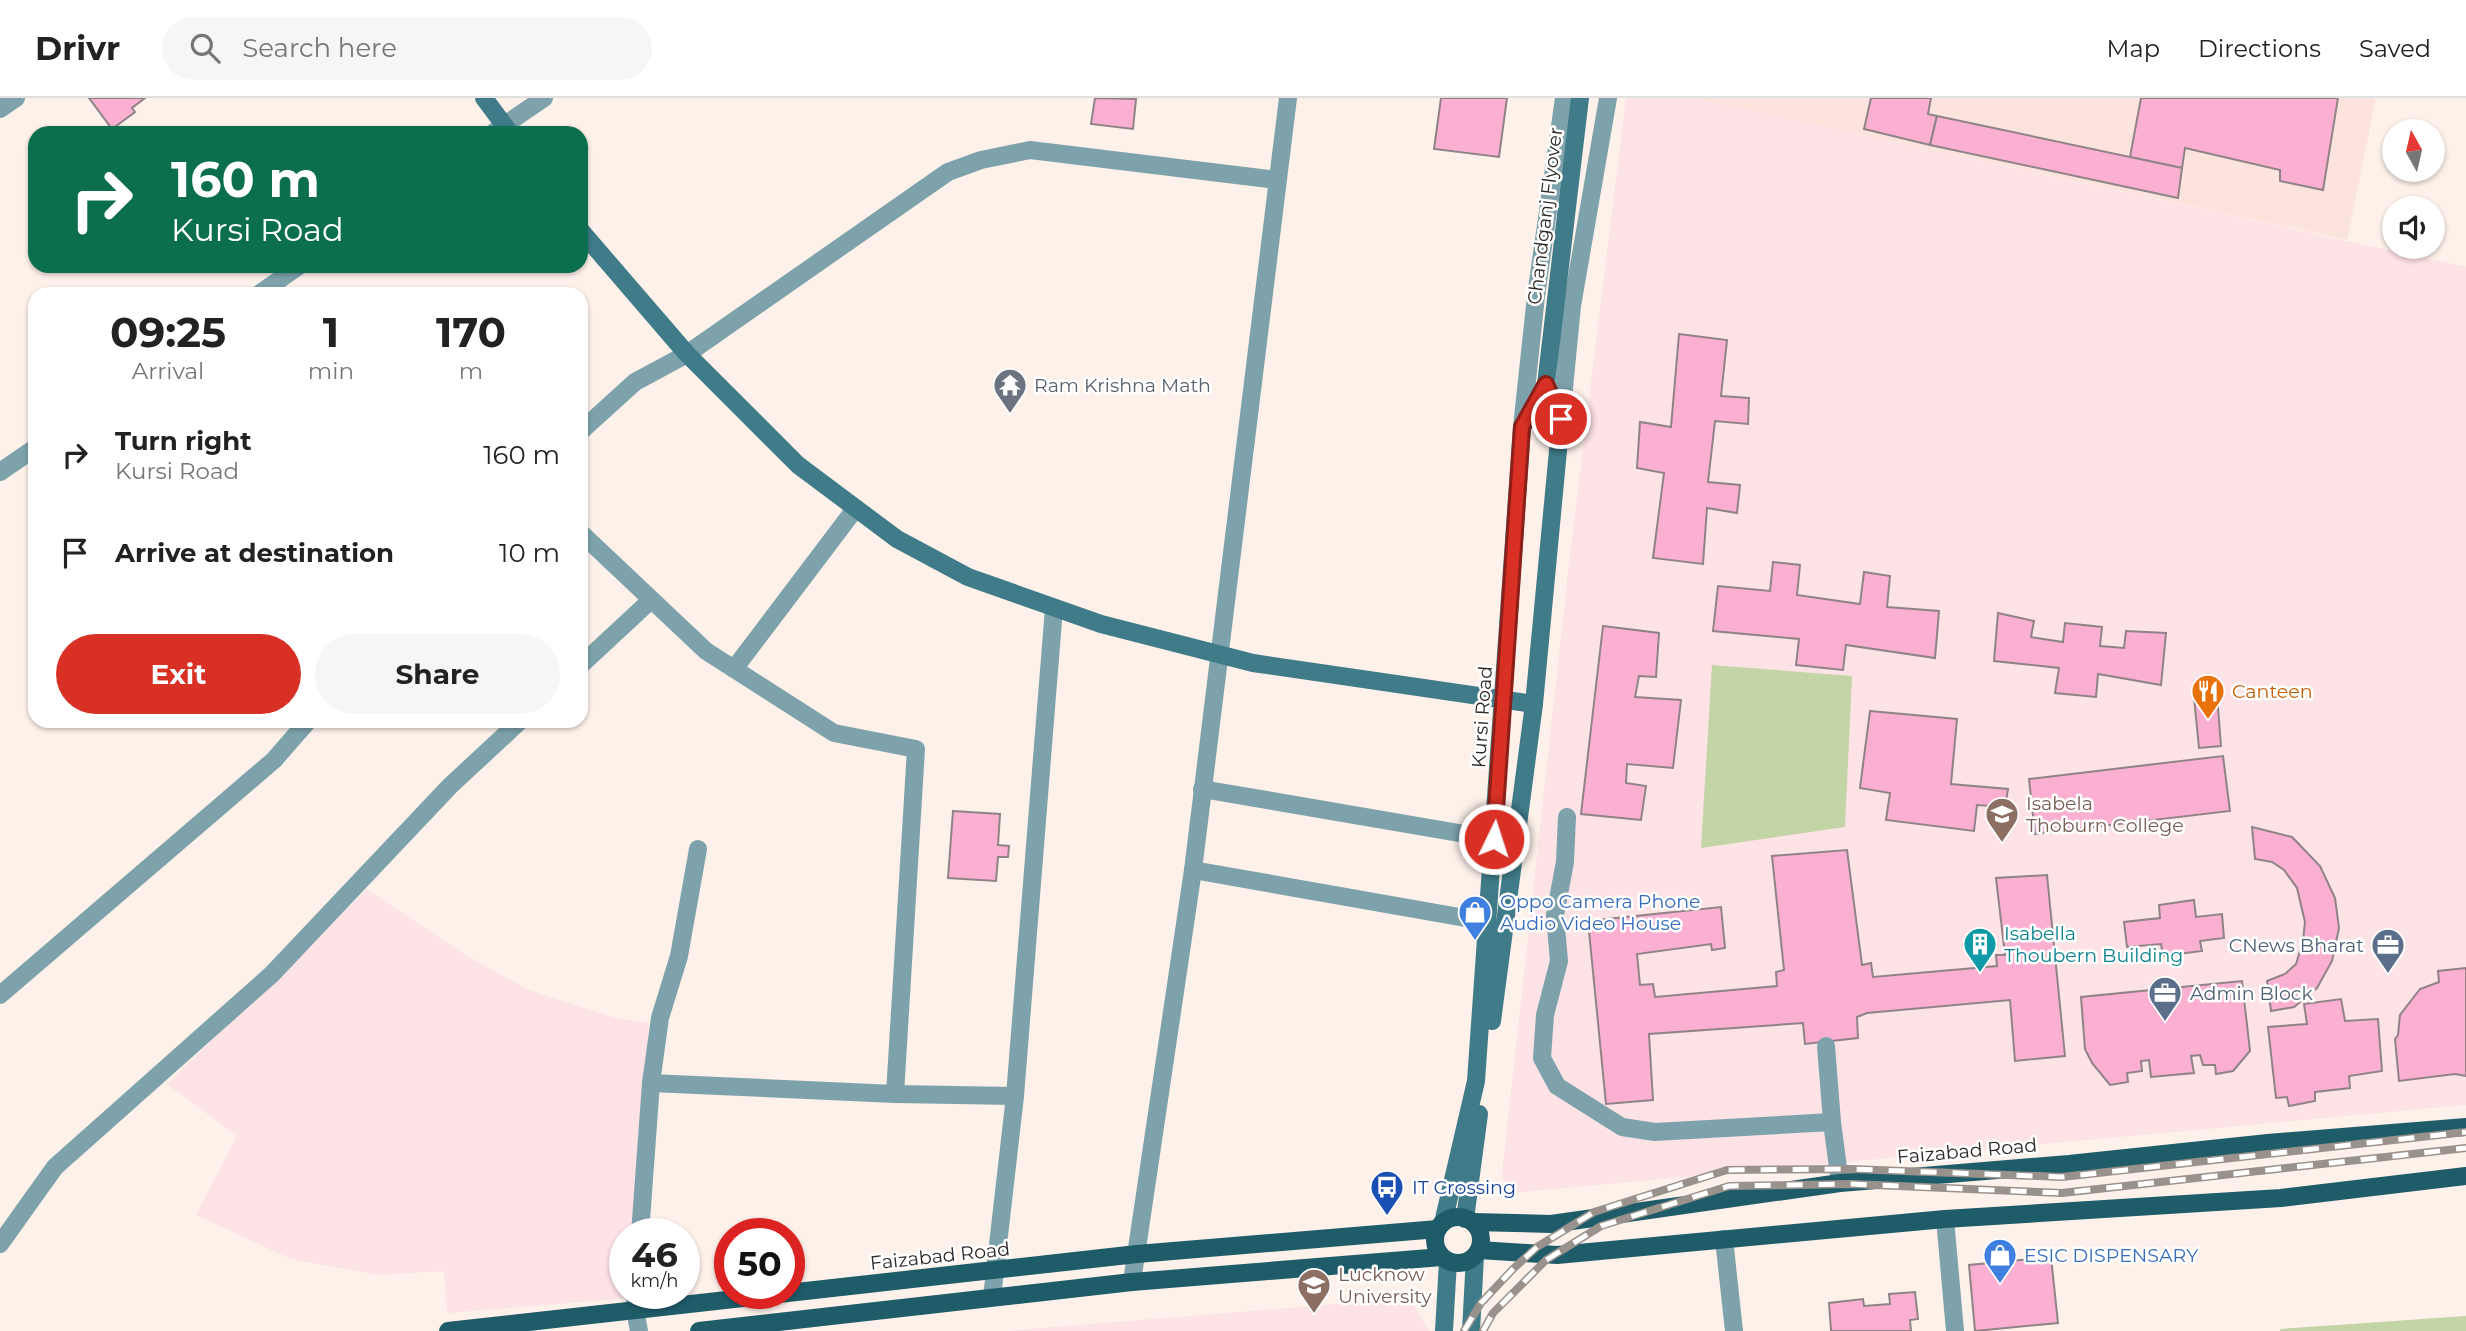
<!DOCTYPE html>
<html lang="en">
<head>
<meta charset="utf-8">
<style>
	:root { --surface:#fff; --page:#f6f6f6; --text:#222; --muted:#767676; --line:#e0e0e0; --accent:#d93025 }
	body { margin:0; font-family:Montserrat,sans-serif; background:var(--page); color:var(--text); height:100vh; display:flex; flex-direction:column; font-size:26px; white-space:nowrap }
	* { box-sizing:border-box; margin:0 }
	p { font-size:23px; color:var(--muted) }
	.icon { flex:none; width:38px; height:38px; fill:none; stroke:currentColor; stroke-width:2; stroke-linecap:round; stroke-linejoin:round }
	.map { position:relative; flex:1; overflow:hidden }
	.side { position:absolute; left:28px; top:189px; width:560px; height:441px; display:flex; flex-direction:column; background:var(--surface); border-radius:21px; box-shadow:0 2px 5px #0004 }
	.side>* { flex:none }
	.guide { position:absolute; left:28px; top:28px; width:560px; height:147px; border-radius:21px; box-shadow:0 2px 5px #0004; background:#0b6e4f; color:#fff; overflow:hidden }
	.needle { width:46px; rotate:352deg }
	.tools { position:absolute; left:2382px; top:21px; display:grid; gap:14px }
	.tools a { display:grid; place-items:center; width:63px; height:63px; border-radius:50%; background:var(--surface); box-shadow:0 2px 5px #0004; font-size:35px }
	.speed { position:absolute; left:609px; top:1120px; display:flex; gap:14px; font-size:35px; font-weight:700; text-align:center }
	.speed>* { display:grid; place-content:center; width:91px; height:91px; border-radius:50%; background:var(--surface); box-shadow:0 2px 5px #0004; line-height:1 }
	.speed small { font-size:18px; font-weight:400 }
	.speed .limit { border:10px solid #d22; background:#fff; color:#111 }
	.pin { position:absolute; display:grid; place-items:center; width:60px; height:60px; color:#fff; margin:-30px; border:4px solid #fff; border-radius:50%; box-shadow:0 2px 7px #0007 }
	.me { position:absolute; width:77px; margin:-38px; rotate:4deg; stroke-linejoin:round; filter:drop-shadow(0 0 5px #0008) }
	.turn { display:flex; align-items:center; gap:24px; height:147px; padding:0 28px; font-size:32px }
	.turn .icon { width:91px; height:91px; stroke-width:2.5 }
	.turn b { display:block; font-size:49px; line-height:60px }
	.eta { display:flex; justify-content:space-evenly; align-items:center; height:119px; text-align:center }
	.eta b { font-size:42px; font-weight:700; line-height:49px }
	.action { display:flex; gap:14px; margin-top:auto; padding:14px 28px }
	.action a { flex:1; height:80px; border-radius:42px; background:var(--accent); color:#fff; font-size:28px; font-weight:700; line-height:80px; text-align:center }
	.action a+a { background:var(--page); color:var(--text) }
	ul { padding:0; list-style:none }
	li { display:flex; align-items:center; gap:21px; height:98px; padding:0 28px }
	li div { flex:1 }
	li b { display:block; font-size:26px }
	li em { font-style:normal }
	header { display:flex; align-items:center; gap:42px; box-sizing:border-box; height:98px; padding:0 35px; background:var(--surface); border-bottom:2px solid var(--line) }
	header strong { font-size:33px }
	nav { display:flex; gap:38px; margin-inline-start:auto; font-size:24px }
	.search { width:490px; height:63px; background:var(--page); display:flex; align-items:center; gap:18px; box-sizing:border-box; padding:0 24px; border-radius:38px; color:var(--muted); font-size:26px }
	.map>svg:first-child { display:block }
	.education { fill:#fde2e6 }
	.medical { fill:#fde3de }
	.green { fill:#c3d4a6 }
	.building { fill:#fbb0d1; stroke:#8f8388; stroke-width:2 }
	.lines { fill:none; stroke-linecap:round; stroke-linejoin:round }
	.minor { stroke:#7da2ac; stroke-width:18 }
	.tertiary { stroke:#7da2ac; stroke-width:18 }
	.secondary { stroke:#3f7b89; stroke-width:18 }
	.primary { stroke:#1e5c6a; stroke-width:18 }
	.rail-casing { stroke:#99918b; stroke-width:8 }
	.rail { stroke:#fff; stroke-width:5; stroke-dasharray:16; stroke-linecap:butt }
	.route-casing { stroke:#8d1f18; stroke-width:18 }
	.route { stroke:#d93025; stroke-width:12 }
	.labels { text-anchor:middle; dominant-baseline:central; stroke-width:5; stroke-linejoin:round; paint-order:stroke }
	.street-label { font-size:19px; fill:#2c2825; stroke:#fff }
	.worship-label { font-size:19px; fill:#5b616d; stroke:#fff; text-anchor:start }
	.food-label { font-size:19px; fill:#c56008; stroke:#fff; text-anchor:start }
	.education-label { font-size:19px; fill:#785e54; stroke:#fff; text-anchor:start }
	.shop-label { font-size:19px; fill:#366cbe; stroke:#fff; text-anchor:start }
	.culture-label { font-size:19px; fill:#0d838f; stroke:#fff; text-anchor:start }
	.service-label { font-size:19px; fill:#4e5e75; stroke:#fff; text-anchor:end }
	.transit-label { font-size:19px; fill:#164399; stroke:#fff; text-anchor:start }
</style>
</head>
<body>
<header>
<strong>Drivr</strong>
<div class="search"><svg class="icon" aria-label="search" viewBox="0 0 24 24"><circle cx="10" cy="10" r="6"/><path d="M15 15l6 6"/></svg>Search here</div>
<nav><a>Map</a><a>Directions</a><a>Saved</a></nav>
</header>
<div class="map">
<svg width="2466" height="1233" viewBox="0 0 2466 1233">
	<rect width="100%" height="100%" fill="#fdf1e9"/>
	<g class="education">
		<path d="M 1626,0 L 1693,0 L 2466,169 L 2466,1007 L 1510,1095 L 1502,1077 L 1570,456 Z"/>
		<path d="M 367,791 L 464,856 L 528,892 L 616,920 L 649,925 L 634,1136 L 625,1136 L 625,1195 L 630,1195 L 629,1200 L 447,1215 L 444,1173 L 378,1177 L 291,1161 L 196,1117 L 237,1038 L 167,986 Z"/>
		<path d="M 1409,1200 L 1429,1233 L 1008,1233 Z"/>
	</g>
	<path class="medical" d="M 1693,0 L 2376,0 L 2347,142 Z"/>
	<g class="green">
		<path d="M 1712,567 L 1852,578 L 1845,729 L 1701,750 Z"/>
		<path d="M 2466,1218 L 2466,1233 L 2280,1233 L 2280,1231 Z"/>
	</g>
	<g class="building">
		<path d="M 89,0 L 145,0 L 132,10 L 135,14 L 112,31 Z"/>
		<path d="M 1095,0 L 1136,1 L 1133,31 L 1091,26 Z"/>
		<path d="M 1441,0 L 1507,0 L 1499,59 L 1434,51 Z"/>
		<path d="M 1871,0 L 1931,0 L 1928,16 L 1937,18 L 1930,47 L 1864,31 Z"/>
		<path d="M 2141,0 L 2338,0 L 2323,92 L 2280,83 L 2280,72 L 2185,50 L 2182,70 L 2130,59 Z"/>
		<path d="M 1937,18 L 2182,70 L 2178,100 L 1930,47 Z"/>
		<path d="M 1679,236 L 1727,242 L 1721,298 L 1749,300 L 1748,326 L 1715,323 L 1708,384 L 1740,387 L 1737,415 L 1707,410 L 1703,466 L 1653,460 L 1664,375 L 1637,370 L 1640,324 L 1671,329 Z"/>
		<path d="M 1773,464 L 1800,467 L 1797,497 L 1860,506 L 1864,474 L 1890,478 L 1887,509 L 1939,513 L 1935,560 L 1846,547 L 1843,572 L 1796,567 L 1799,541 L 1713,533 L 1718,488 L 1770,493 Z"/>
		<path d="M 1998,515 L 2034,523 L 2031,539 L 2063,544 L 2065,525 L 2102,529 L 2100,548 L 2124,550 L 2126,533 L 2166,535 L 2161,587 L 2098,576 L 2096,599 L 2055,595 L 2059,570 L 1994,563 Z"/>
		<path d="M 1603,528 L 1659,535 L 1656,579 L 1639,578 L 1635,599 L 1681,602 L 1673,670 L 1627,666 L 1626,685 L 1646,688 L 1641,722 L 1581,716 Z"/>
		<path d="M 2217,597 L 2221,648 L 2199,650 L 2194,599 Z"/>
		<path d="M 1870,613 L 1957,621 L 1951,686 L 2008,691 L 2005,709 L 1977,707 L 1974,733 L 1886,722 L 1890,695 L 1860,690 Z"/>
		<path d="M 2223,658 L 2230,713 L 2035,736 L 2029,681 Z"/>
		<path d="M 953,713 L 1000,716 L 998,747 L 1009,748 L 1008,759 L 998,759 L 996,783 L 948,780 Z"/>
		<path d="M 2252,729 L 2292,739 L 2320,768 L 2335,800 L 2339,830 L 2332,863 L 2317,890 L 2294,909 L 2271,913 L 2267,883 L 2285,876 L 2296,866 L 2303,843 L 2305,824 L 2297,790 L 2284,772 L 2272,764 L 2255,761 Z"/>
		<path d="M 1847,752 L 1862,867 L 1871,865 L 1873,879 L 1997,868 L 1996,857 L 2005,857 L 1996,780 L 2047,777 L 2065,958 L 2015,963 L 2010,902 L 1867,915 L 1857,919 L 1858,940 L 1805,946 L 1803,925 L 1649,936 L 1653,1002 L 1606,1006 L 1588,823 L 1721,809 L 1725,850 L 1712,852 L 1711,846 L 1637,856 L 1640,887 L 1653,886 L 1655,899 L 1777,888 L 1776,874 L 1784,872 L 1772,758 Z"/>
		<path d="M 2194,802 L 2196,819 L 2222,816 L 2224,840 L 2200,843 L 2202,853 L 2163,858 L 2161,846 L 2127,849 L 2124,824 L 2160,820 L 2159,807 Z"/>
		<path d="M 2466,870 L 2466,978 L 2455,976 L 2399,983 L 2395,941 L 2398,937 L 2400,917 L 2420,891 L 2439,884 L 2438,873 Z"/>
		<path d="M 2242,883 L 2250,953 L 2233,973 L 2216,976 L 2215,967 L 2203,967 L 2200,957 L 2191,958 L 2194,975 L 2151,979 L 2149,962 L 2141,963 L 2142,973 L 2127,975 L 2128,984 L 2110,987 L 2092,965 L 2085,951 L 2081,899 Z"/>
		<path d="M 2341,901 L 2345,923 L 2378,921 L 2382,973 L 2349,978 L 2350,990 L 2315,994 L 2315,1003 L 2289,1008 L 2287,999 L 2276,1000 L 2268,929 L 2307,926 L 2304,906 Z"/>
		<path d="M 2051,1159 L 2058,1225 L 1975,1233 L 1969,1167 Z"/>
		<path d="M 1915,1194 L 1918,1221 L 1910,1222 L 1911,1233 L 1831,1233 L 1829,1205 L 1863,1201 L 1864,1208 L 1890,1206 L 1889,1196 Z"/>
	</g>
	<g class="lines">
		<g class="minor">
			<path d="M 0,11 L 16,0"/>
			<path d="M 493,35 L 544,0"/>
			<path d="M 259,196 L 299,168"/>
			<path d="M 581,333 L 635,284 L 687,256 L 948,74 L 981,62 L 1030,52 L 1277,82"/>
			<path d="M 0,374 L 35,350"/>
			<path d="M 581,435 L 706,553 L 834,635 L 916,651 L 895,996"/>
			<path d="M 581,567 L 651,502"/>
			<path d="M 734,571 L 855,411"/>
			<path d="M 1202,691 L 1494,741"/>
			<path d="M 1567,719 L 1565,764 L 1555,817 L 1559,863 L 1545,917 L 1542,960 L 1557,988 L 1622,1029 L 1655,1034 L 1832,1024"/>
			<path d="M 1193,772 L 1488,824"/>
			<path d="M 0,897 L 274,662 L 308,623"/>
			<path d="M 1826,948 L 1832,1024 L 1840,1085"/>
			<path d="M 651,985 L 895,996 L 1015,998"/>
			<path d="M 1945,1121 L 1955,1233"/>
			<path d="M 640,1136 L 651,985 L 660,920 L 679,858 L 698,751"/>
			<path d="M 1724,1141 L 1734,1233"/>
			<path d="M 0,1146 L 55,1069 L 272,876 L 450,688 L 520,623"/>
			<path d="M 1132,1184 L 1193,772 L 1288,0"/>
			<path d="M 636,1195 L 635,1212 L 639,1233"/>
			<path d="M 992,1199 L 1015,998 L 1054,510"/>
		</g>
		<g class="tertiary">
			<path d="M 1561,321 L 1572,208 L 1608,0"/>
			<path d="M 1522,329 L 1536,198 L 1564,0"/>
		</g>
		<g class="secondary">
			<path d="M 484,0 L 510,35"/>
			<path d="M 581,133 L 687,256 L 798,367 L 897,441 L 968,479 L 1101,526 L 1253,565 L 1534,606"/>
			<path d="M 1492,923 L 1534,606 L 1561,321 L 1546,286"/>
			<path d="M 1465,1121 L 1479,1016"/>
			<path d="M 1443,1125 L 1476,983 L 1522,329 L 1546,286 L 1580,0"/>
			<path d="M 1444,1233 L 1448,1163"/>
			<path d="M 1471,1233 L 1475,1158"/>
		</g>
		<g class="primary">
			<circle cx="1458" cy="1142" r="23"/>
			<path d="M 1472,1124 L 1551,1126 L 1840,1085 L 2069,1066 L 2268,1045 L 2466,1029"/>
			<path d="M 1479,1152 L 1557,1157 L 1945,1121 L 2281,1100 L 2466,1078"/>
			<path d="M 448,1233 L 1137,1156 L 1438,1131"/>
			<path d="M 699,1233 L 1132,1184 L 1442,1159"/>
		</g>
		<defs>
			<g id="rail">
				<path d="M 1464,1233 L 1481,1205 L 1513,1171 L 1537,1149 L 1594,1114 L 1727,1072 L 1851,1071 L 2062,1079 L 2466,1034"/>
				<path d="M 1483,1233 L 1493,1215 L 1546,1162 L 1601,1128 L 1729,1088 L 1851,1086 L 2062,1095 L 2466,1050"/>
			</g>
		</defs>
		<use href="#rail" class="rail-casing"/>
		<use href="#rail" class="rail"/>
	</g>
	<g class="lines">
		<defs>
			<path id="route" d="M 1494,741 L 1522,329 L 1546,286 L 1561,321"/>
		</defs>
		<use href="#route" class="route-casing"/>
		<use href="#route" class="route"/>
	</g>
	<defs>
		<symbol id="temple-pin" viewBox="-11 -11 22 30"><path d="M0 17L-7.5 6A9.5 9.5 0 1 1 7.5 6Z" fill="#6b7280" stroke="#fff"/><path d="M0-6L5-2H3V0L6.5 2.5H4V6H1.5V3h-3V6H-4V2.5H-6.5L-3 0V-2H-5Z" fill="#fff"/></symbol>
		<symbol id="restaurant-pin" viewBox="-11 -11 22 30"><path d="M0 17L-7.5 6A9.5 9.5 0 1 1 7.5 6Z" fill="#e8710a" stroke="#fff"/><path d="M-5-6h1v4h1v-4h1v4h1v-4h1v5L-1.5 .5V6h-2V.5L-5-1ZM5-6V6H3V1.5H1.5Q1.5-4 5-6Z" fill="#fff"/></symbol>
		<symbol id="university-pin" viewBox="-11 -11 22 30"><path d="M0 17L-7.5 6A9.5 9.5 0 1 1 7.5 6Z" fill="#8d6e63" stroke="#fff"/><path d="M0-5L7-2L0 1L-7-2ZM-4 1L0 2.5L4 1V4Q0 6-4 4Z" fill="#fff"/></symbol>
		<symbol id="shop-pin" viewBox="-11 -11 22 30"><path d="M0 17L-7.5 6A9.5 9.5 0 1 1 7.5 6Z" fill="#3f7fe0" stroke="#fff"/><path d="M-5-2.5h2.3a2.7 3.5 0 0 1 5.4 0H5L5.5 6h-11ZM-1.5-2.5h3a1.5 2.3 0 0 0-3 0Z" fill="#fff"/></symbol>
		<symbol id="building-pin" viewBox="-11 -11 22 30"><path d="M0 17L-7.5 6A9.5 9.5 0 1 1 7.5 6Z" fill="#0f9aa8" stroke="#fff"/><path d="M-4-6H4V6H1V3H-1V6H-4ZM-2.5-4.3h1.7v1.8h-1.7ZM.8-4.3h1.7v1.8H.8ZM-2.5-1h1.7V.8h-1.7ZM.8-1h1.7V.8H.8Z" fill="#fff"/></symbol>
		<symbol id="office-pin" viewBox="-11 -11 22 30"><path d="M0 17L-7.5 6A9.5 9.5 0 1 1 7.5 6Z" fill="#5c6f8a" stroke="#fff"/><path d="M-6-3h4V-5.5h4V-3h4V5H-6ZM-1-4.5V-3h2v-1.5ZM-6 0V1H6V0Z" fill="#fff"/></symbol>
		<symbol id="bus-pin" viewBox="-11 -11 22 30"><path d="M0 17L-7.5 6A9.5 9.5 0 1 1 7.5 6Z" fill="#1a4fb4" stroke="#fff"/><path d="M-5-6H5V4H4V6H2V4H-2V6H-4V4H-5ZM-3.5-4V0h7V-4ZM-3.5 1.2v1.5H-2V1.2ZM2 1.2v1.5H3.5V1.2Z" fill="#fff"/></symbol>
	</defs>
	<g fill-rule="evenodd">
		<use href="#temple-pin" x="991" y="268" width="38" height="52"/>
		<use href="#restaurant-pin" x="2189" y="574" width="38" height="52"/>
		<use href="#university-pin" x="1983" y="697" width="38" height="52"/>
		<use href="#shop-pin" x="1456" y="795" width="38" height="52"/>
		<use href="#building-pin" x="1961" y="827" width="38" height="52"/>
		<use href="#office-pin" x="2369" y="828" width="38" height="52"/>
		<use href="#office-pin" x="2146" y="876" width="38" height="52"/>
		<use href="#bus-pin" x="1368" y="1070" width="38" height="52"/>
		<use href="#shop-pin" x="1981" y="1138" width="38" height="52"/>
		<use href="#university-pin" x="1295" y="1168" width="38" height="52"/>
	</g>
	<g class="labels">
		<g class="street-label">
			<text transform="translate(1545 118) rotate(-83)">Chandganj Flyover</text>
			<text transform="translate(1482 619) rotate(-86)">Kursi Road</text>
			<text transform="translate(1967 1053) rotate(-5)">Faizabad Road</text>
			<text transform="translate(940 1158) rotate(-6)">Faizabad Road</text>
		</g>
		<g class="worship-label">
			<text x="1034" y="287">Ram Krishna Math</text>
		</g>
		<g class="food-label">
			<text x="2232" y="593">Canteen</text>
		</g>
		<g class="education-label">
			<text x="2026" y="705">Isabela<tspan x="2026" dy="22">Thoburn College</tspan></text>
			<text x="1338" y="1176">Lucknow<tspan x="1338" dy="22">University</tspan></text>
		</g>
		<g class="shop-label">
			<text x="1500" y="803">Oppo Camera Phone<tspan x="1500" dy="22">Audio Video House</tspan></text>
			<text x="2024" y="1157">ESIC DISPENSARY</text>
		</g>
		<g class="culture-label">
			<text x="2004" y="835">Isabella<tspan x="2004" dy="22">Thoubern Building</tspan></text>
		</g>
		<g class="service-label">
			<text x="2364" y="847">CNews Bharat</text>
			<text x="2190" y="895" text-anchor="start">Admin Block</text>
		</g>
		<g class="transit-label">
			<text x="1412" y="1089">IT Crossing</text>
		</g>
	</g>
</svg>
<div class="tools">
<a><svg class="needle" viewBox="-14 -14 28 28"><path d="M0-13l5 13h-10z" fill="#e53935"/><path d="M0 13l5-13h-10z" fill="#767676"/></svg></a>
<a><svg class="icon" aria-label="sound" viewBox="0 0 24 24"><path d="M4 9h4l5-4v14l-5-4H4zM17 9q2 3 0 6"/></svg></a>
</div>
<div class="speed"><div>46<small>km/h</small></div><div class="limit">50</div></div>
<div class="pin" style="left:1561px;top:321px;background:#d93025"><svg class="icon" aria-label="arrive" viewBox="0 0 24 24"><path d="M6 21V4h12l-3 4 3 4H6"/></svg></div>
<svg class="me" style="left:1494px;top:741px" viewBox="-20 -20 40 40"><circle r="17" fill="#d93025" stroke="#fff" stroke-width="3"/><path d="M0-11L8 9 0 5-8 9z" fill="#fff"/></svg>
<div class="guide">
<div class="turn"><svg class="icon" aria-label="right" viewBox="0 0 24 24"><path d="M7 20v-9h11M14 6l5 5-5 5"/></svg><div><b>160 m</b>Kursi Road</div></div>
</div>
<section class="side">
<div class="eta">
<div><b>09:25</b><p>Arrival</p></div>
<div><b>1</b><p>min</p></div>
<div><b>170</b><p>m</p></div>
</div>
<ul>
<li><svg class="icon" aria-label="right" viewBox="0 0 24 24"><path d="M7 20v-9h11M14 6l5 5-5 5"/></svg><div><b>Turn right</b><p>Kursi Road</p></div><em>160 m</em></li>
<li><svg class="icon" aria-label="arrive" viewBox="0 0 24 24"><path d="M6 21V4h12l-3 4 3 4H6"/></svg><div><b>Arrive at destination</b></div><em>10 m</em></li>
</ul>
<div class="action"><a>Exit</a><a>Share</a></div>
</section>
</div>
</body>
</html>
